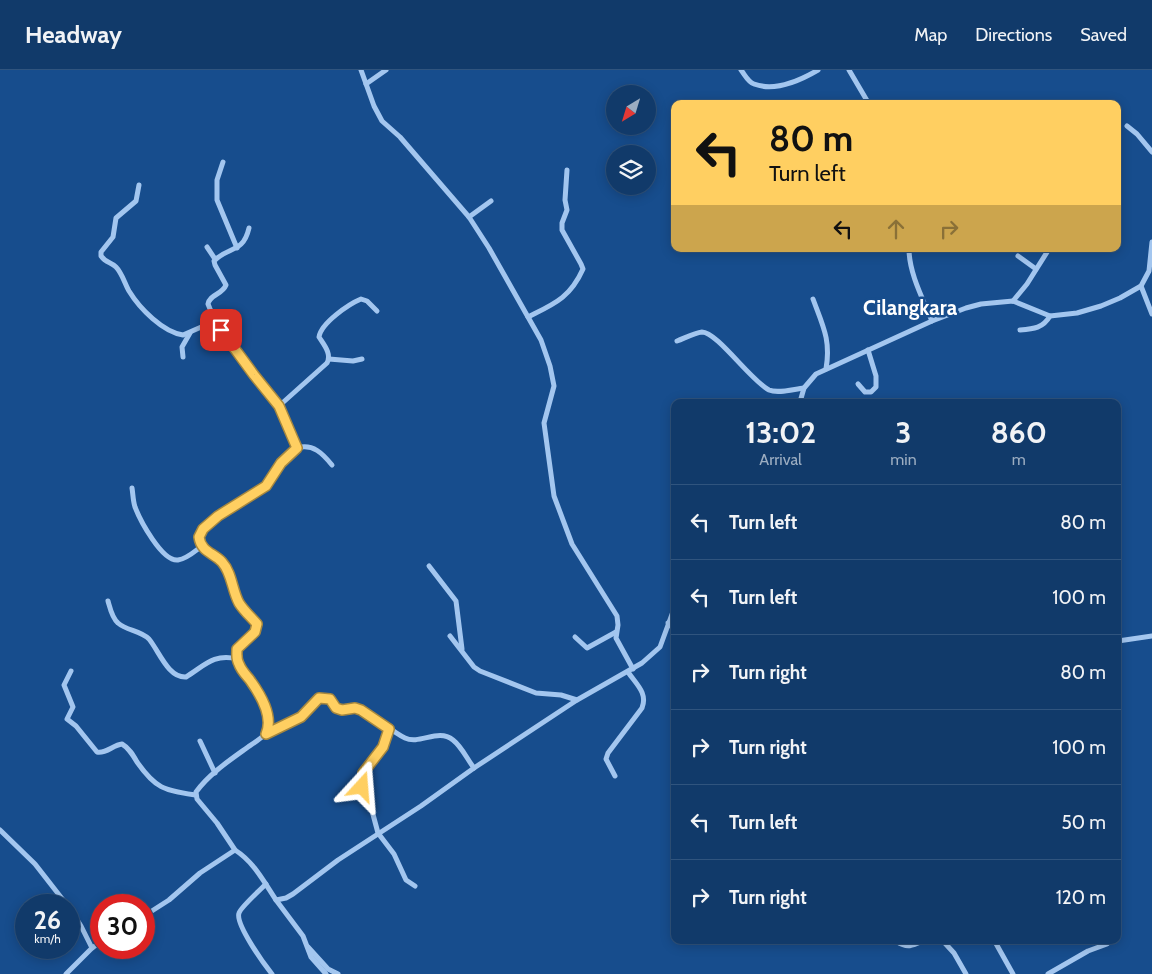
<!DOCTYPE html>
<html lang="en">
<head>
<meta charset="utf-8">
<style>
	:root { --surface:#113a6a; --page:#1e4572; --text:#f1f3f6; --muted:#9cadc1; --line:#30547e }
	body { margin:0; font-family:Cabin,sans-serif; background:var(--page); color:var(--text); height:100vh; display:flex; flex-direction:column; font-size:19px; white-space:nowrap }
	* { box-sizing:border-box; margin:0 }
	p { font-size:16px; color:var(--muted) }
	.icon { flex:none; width:28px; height:28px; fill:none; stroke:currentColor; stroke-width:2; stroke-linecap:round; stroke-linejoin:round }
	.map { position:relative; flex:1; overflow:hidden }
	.drawer { position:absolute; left:671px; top:329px; width:450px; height:545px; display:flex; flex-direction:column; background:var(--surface); border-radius:10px; box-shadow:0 2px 12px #0003,0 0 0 1px var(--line) }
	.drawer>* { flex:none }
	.banner { position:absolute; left:671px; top:30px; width:450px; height:152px; border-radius:10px; box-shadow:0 2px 12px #0003,0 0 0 1px var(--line); background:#ffcf61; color:#111; overflow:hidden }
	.needle { width:32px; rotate:218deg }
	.fabs { position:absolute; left:606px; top:15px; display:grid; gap:10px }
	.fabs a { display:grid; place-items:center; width:50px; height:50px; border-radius:50%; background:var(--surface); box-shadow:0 2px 12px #0003,0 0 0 1px var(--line); font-size:25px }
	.speed { position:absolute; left:15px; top:824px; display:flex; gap:10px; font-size:25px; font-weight:700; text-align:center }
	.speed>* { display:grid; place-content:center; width:65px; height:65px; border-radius:50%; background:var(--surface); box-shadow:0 2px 12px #0003,0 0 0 1px var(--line); line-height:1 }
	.speed small { font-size:12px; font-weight:400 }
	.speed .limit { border:8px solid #d22; background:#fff; color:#111 }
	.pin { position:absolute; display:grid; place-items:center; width:42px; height:42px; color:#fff; margin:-21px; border-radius:10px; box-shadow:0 2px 8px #0006 }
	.me { position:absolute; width:55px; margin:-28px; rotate:19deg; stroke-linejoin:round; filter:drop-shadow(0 0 4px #0008) }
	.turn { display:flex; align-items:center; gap:18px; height:105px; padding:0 15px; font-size:22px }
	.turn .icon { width:65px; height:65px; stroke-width:2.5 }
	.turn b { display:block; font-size:35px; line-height:42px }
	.lanes { display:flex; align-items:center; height:48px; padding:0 15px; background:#0003; justify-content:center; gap:25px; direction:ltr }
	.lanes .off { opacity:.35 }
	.eta { display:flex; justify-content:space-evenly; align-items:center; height:85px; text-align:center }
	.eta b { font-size:30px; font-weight:800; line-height:35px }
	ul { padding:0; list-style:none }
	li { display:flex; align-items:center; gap:15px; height:75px; padding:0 15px; border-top:1px solid var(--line) }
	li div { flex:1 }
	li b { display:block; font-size:19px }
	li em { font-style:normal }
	header { display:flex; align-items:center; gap:30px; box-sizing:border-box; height:70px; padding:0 25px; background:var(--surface); border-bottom:1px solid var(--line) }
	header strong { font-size:24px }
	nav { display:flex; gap:28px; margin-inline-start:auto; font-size:18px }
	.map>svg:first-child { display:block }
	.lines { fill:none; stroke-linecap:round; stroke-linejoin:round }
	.minor { stroke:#a3c6ef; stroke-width:5 }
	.route-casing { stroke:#a6873f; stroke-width:12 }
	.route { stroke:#ffcf61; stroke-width:9 }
	.labels { text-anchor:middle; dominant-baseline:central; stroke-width:5; stroke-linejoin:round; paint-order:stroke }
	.quarter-label { font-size:21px; font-weight:bold; fill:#fff; stroke:#174d8d }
</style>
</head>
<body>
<header>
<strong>Headway</strong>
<nav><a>Map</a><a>Directions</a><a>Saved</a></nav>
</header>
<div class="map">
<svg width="1152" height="904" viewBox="0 0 1152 904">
	<rect width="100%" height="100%" fill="#174d8d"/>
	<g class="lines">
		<g class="minor">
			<path d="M 361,0 L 374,36 L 382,51 L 400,67 L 469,147 L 489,178 L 541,270 L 550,296 L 554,316 L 544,353 L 554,426 L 572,474 L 617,546 L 618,555 L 616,568 L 633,599"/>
			<path d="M 741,0 C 745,5 748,12 754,14 C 775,22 801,10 818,0"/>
			<path d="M 849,0 L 869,34"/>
			<path d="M 366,14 L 386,0"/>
			<path d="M 1127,56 L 1137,64 L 1152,82"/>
			<path d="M 223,92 L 217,110 L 217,130 L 237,178"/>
			<path d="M 139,115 L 136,131 L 116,148 L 113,167 L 101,182 L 101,186 C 106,193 111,192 116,197 C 122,203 125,214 129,221 C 140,239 163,262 183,265 L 215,251"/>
			<path d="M 469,147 L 491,131"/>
			<path d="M 207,177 L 215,189"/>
			<path d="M 909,179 C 909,203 923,229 932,251"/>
			<path d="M 1018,186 L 1036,199"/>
			<path d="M 1141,216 L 1152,244"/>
			<path d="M 813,229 C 823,256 831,270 826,299"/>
			<path d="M 1013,231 L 1027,214 L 1049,179"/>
			<path d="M 528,247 C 554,234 570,228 583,199 L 581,194 L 562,160 L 562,153 L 567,140 L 565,130 L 567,100"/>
			<path d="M 1020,260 C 1034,259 1043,258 1050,246"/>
			<path d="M 677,271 C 685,268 694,263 702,262 C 717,262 751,311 769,320 C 778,324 794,319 804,318"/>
			<path d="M 183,287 L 182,277 L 190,263"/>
			<path d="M 329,289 L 353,291 L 362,289"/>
			<path d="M 858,314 L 865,322 L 871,322 L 876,317 L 876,306 L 868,280"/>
			<path d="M 800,332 L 804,318 L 816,304 L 932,251 L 966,238 L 981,234 L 1013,231 L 1050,246 L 1077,243 L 1101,236 L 1120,228 L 1141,216 L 1149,201 L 1152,172"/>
			<path d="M 279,336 L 327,293 C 332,284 324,275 319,267 C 321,253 349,234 361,229 L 367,231 L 377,241"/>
			<path d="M 297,378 C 313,373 323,384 332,395"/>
			<path d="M 132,418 C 133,424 133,431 135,437 C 140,450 162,492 178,490 C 187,489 195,481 202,476"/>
			<path d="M 429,496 L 456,531 L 462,579"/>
			<path d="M 108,531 C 110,538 112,548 118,553 C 127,561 140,560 149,569 C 159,581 168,608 186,607 C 204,596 214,583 237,589"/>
			<path d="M 668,553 L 675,560"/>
			<path d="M 450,566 L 474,597 L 480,601 L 536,623 L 561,625 L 577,630"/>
			<path d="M 575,567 L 587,578 L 616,562"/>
			<path d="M 1118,571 L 1152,566"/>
			<path d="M 71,601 L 64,615 L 73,637 L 67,649 L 76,656 L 97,682 C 106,684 113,675 122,674 C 129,678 133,685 137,692 C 156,719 164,720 195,725"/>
			<path d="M 389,659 L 383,677 L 363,703 L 362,717 L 371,737 L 378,763 L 394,784 L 406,810 L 415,816"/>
			<path d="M 266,663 C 278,658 291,653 302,646 C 307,642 314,631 318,628 C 321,627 326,628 330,629 C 332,631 334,636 336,638 C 344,643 351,637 359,639 C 373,643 390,661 405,668 C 420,675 438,658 453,670 C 462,677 467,689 474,698"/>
			<path d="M 200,671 L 215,703"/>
			<path d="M 615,706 L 606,689 L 608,683 L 642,638 C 648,623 636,614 628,602"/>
			<path d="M 0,760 L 35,794 L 67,835"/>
			<path d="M 235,780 L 217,753 L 197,729 L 196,722 C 209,704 230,690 248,677 C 254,673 262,668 266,663 C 270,658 269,649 268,644 C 262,619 236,604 237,579 L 255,561 L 257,554 C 251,547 244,541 239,533 C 232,520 232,503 222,492 C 214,483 201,482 199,467 L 203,459 L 218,446 L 266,416 L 281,393 L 297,378 L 279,336 L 254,305 L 215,251 L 208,234 C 210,224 222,225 226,215 L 215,195 L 214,191 C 228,176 243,184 249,158"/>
			<path d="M 266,814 C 260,820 241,837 239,843 C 235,854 264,894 272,904"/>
			<path d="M 276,830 L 303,866 L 311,887 L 326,904"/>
			<path d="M 69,837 L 81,856 L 92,878"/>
			<path d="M 144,846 L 169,830 L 200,803 L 235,780 C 254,792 264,812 276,830 L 286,828 L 293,824 L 338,790 L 421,736 L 474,698 L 577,630 L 642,593 L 660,577 L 675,536"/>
			<path d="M 942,870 L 954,883 L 966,904"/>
			<path d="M 994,870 L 1013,904"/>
			<path d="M 897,872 C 908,879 914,875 925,870"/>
			<path d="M 308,877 L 328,899 L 338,904"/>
			<path d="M 66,904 L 92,878 L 101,872"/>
			<path d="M 1048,904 L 1088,881 L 1107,874"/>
		</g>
	</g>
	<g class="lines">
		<defs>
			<path id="route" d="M 221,260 L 254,305 L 279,336 L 297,378 L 281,393 L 266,416 L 218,446 L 203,459 L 199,467 C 201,482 214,483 222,492 C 232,503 232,520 239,533 C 244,541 251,547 257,554 L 255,562 L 237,579 C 237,585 236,589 239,594 C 241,600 246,605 250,610 C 260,624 274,646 266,664 L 301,647 L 319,628 L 330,629 L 336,638 L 342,640 L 355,638 L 361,640 L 389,659 L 383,677 L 363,703 L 362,717"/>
		</defs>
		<use href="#route" class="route-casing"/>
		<use href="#route" class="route"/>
	</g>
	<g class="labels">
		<g class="quarter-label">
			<text x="910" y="237">Cilangkara</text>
		</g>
	</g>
</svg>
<div class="fabs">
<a><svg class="needle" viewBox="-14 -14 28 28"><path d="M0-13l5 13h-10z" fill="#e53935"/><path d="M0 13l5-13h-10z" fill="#9cadc1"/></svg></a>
<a><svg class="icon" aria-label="layers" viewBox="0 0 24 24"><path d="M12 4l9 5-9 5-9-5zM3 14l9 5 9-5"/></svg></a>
</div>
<div class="speed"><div>26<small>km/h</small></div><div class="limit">30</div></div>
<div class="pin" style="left:221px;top:260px;background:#d93025"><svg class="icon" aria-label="arrive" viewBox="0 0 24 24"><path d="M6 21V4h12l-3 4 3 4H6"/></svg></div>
<svg class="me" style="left:362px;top:717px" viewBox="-20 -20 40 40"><path d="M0-17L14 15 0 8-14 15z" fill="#ffcf61" stroke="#fff" stroke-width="4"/></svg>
<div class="banner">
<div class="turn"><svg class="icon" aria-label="left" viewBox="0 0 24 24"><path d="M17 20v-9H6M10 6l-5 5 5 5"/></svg><div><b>80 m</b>Turn left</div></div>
<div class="lanes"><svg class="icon" aria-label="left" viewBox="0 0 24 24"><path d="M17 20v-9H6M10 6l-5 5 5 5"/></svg><svg class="icon off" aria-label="ahead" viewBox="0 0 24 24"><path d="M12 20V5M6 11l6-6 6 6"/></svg><svg class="icon off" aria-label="right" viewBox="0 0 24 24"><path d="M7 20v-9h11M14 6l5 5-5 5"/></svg></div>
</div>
<section class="drawer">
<div class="eta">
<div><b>13:02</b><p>Arrival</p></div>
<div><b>3</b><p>min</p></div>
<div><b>860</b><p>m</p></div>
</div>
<ul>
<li><svg class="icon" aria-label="left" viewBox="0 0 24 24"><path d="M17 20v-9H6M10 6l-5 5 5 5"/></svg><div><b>Turn left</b></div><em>80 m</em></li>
<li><svg class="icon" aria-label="left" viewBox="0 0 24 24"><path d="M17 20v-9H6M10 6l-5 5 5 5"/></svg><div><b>Turn left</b></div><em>100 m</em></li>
<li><svg class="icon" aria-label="right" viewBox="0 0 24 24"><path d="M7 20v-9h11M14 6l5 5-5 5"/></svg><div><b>Turn right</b></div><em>80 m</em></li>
<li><svg class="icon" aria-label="right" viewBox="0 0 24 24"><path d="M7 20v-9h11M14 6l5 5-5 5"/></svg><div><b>Turn right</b></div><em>100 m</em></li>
<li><svg class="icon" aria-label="left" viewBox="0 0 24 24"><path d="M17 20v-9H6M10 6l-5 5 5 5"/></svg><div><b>Turn left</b></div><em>50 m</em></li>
<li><svg class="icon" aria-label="right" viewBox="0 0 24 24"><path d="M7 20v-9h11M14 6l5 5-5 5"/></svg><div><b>Turn right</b></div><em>120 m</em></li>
</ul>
</section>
</div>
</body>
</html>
